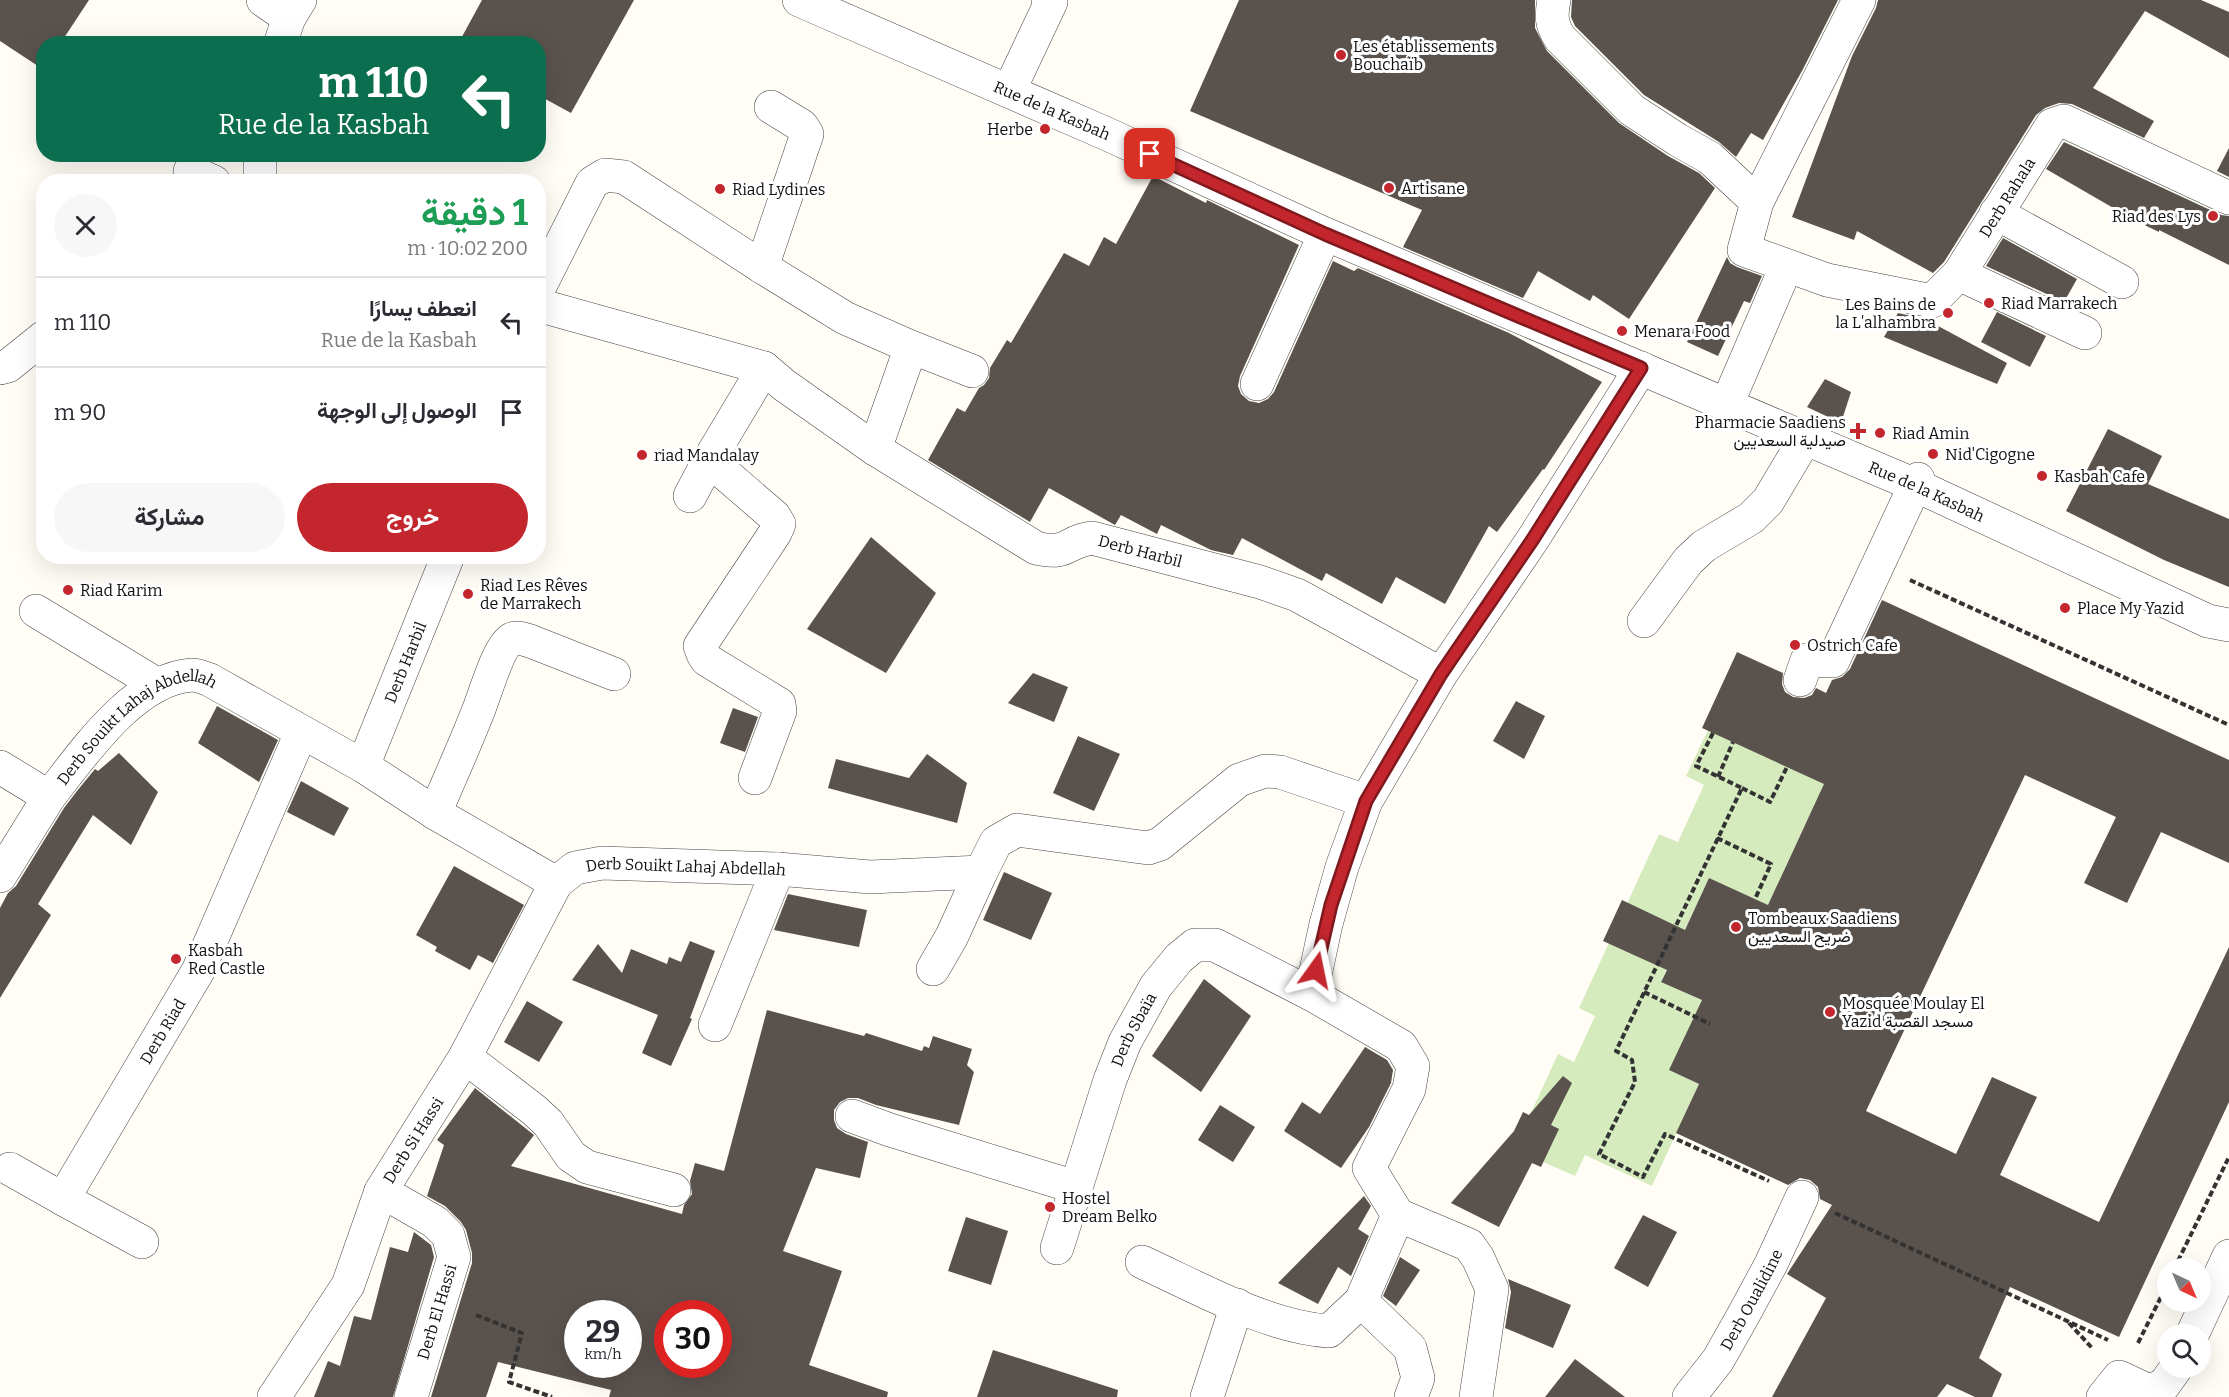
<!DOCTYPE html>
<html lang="ar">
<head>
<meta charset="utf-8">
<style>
	:root { --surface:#fff; --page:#f7f7f7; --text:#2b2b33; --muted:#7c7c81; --line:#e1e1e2; --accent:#c4262e }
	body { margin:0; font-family:Bitter,Vazirmatn,serif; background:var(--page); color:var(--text); direction:rtl; height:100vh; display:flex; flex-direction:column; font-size:22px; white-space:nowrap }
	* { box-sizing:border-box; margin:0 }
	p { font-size:20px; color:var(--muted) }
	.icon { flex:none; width:33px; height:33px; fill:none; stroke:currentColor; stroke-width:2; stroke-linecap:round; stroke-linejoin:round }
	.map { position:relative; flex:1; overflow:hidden; direction:ltr }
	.drawer { position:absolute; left:36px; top:174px; width:510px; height:390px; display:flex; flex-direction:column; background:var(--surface); border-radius:24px; box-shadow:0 6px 24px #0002; direction:rtl }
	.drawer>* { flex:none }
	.banner { position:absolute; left:36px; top:36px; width:510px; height:126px; border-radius:24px; box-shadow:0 6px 24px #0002; direction:rtl; background:#0b6e4f; color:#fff; overflow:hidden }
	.needle { width:39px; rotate:136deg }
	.controls { position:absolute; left:2157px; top:1258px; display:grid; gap:12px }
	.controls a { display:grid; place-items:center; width:54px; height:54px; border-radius:50%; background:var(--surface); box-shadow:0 6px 24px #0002; font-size:30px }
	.speed { position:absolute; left:564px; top:1300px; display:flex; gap:12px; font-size:30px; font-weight:700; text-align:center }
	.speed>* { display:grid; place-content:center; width:78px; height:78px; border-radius:50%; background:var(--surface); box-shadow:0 6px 24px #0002; line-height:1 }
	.speed small { font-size:15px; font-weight:400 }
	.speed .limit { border:9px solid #d22; background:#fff; color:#111 }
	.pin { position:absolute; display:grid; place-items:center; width:51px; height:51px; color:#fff; margin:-26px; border-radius:12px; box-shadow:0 3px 9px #0006 }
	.me { position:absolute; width:66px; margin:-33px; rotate:12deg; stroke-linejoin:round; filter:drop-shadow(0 0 4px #0008) }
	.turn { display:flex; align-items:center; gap:21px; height:126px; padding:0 18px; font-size:27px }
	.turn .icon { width:78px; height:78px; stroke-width:2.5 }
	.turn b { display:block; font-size:42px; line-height:51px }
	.round { display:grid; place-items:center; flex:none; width:63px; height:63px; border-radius:32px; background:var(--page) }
	.headline { display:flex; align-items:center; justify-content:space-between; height:102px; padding:0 18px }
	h1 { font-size:36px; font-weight:700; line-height:45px; color:#1e9e55 }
	.cta { display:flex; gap:12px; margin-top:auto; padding:12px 18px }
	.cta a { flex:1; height:69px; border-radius:36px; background:var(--accent); color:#fff; font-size:24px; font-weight:700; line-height:69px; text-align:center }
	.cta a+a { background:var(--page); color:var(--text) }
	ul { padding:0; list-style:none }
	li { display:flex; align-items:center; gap:18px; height:90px; padding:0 18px; border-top:2px solid var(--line) }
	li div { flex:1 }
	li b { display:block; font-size:22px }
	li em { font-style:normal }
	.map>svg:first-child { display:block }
	.green { fill:#d5ebbd }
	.building { fill:#5a524d; fill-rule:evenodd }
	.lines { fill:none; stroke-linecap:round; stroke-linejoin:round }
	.minor-casing { stroke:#444; stroke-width:34 }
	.path { stroke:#333; stroke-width:4; stroke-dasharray:6 3; stroke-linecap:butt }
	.minor { stroke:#fff; stroke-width:33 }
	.route-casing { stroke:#7f191e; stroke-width:15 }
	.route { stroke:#c4262e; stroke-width:10 }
	.poi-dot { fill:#c4262e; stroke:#fff; stroke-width:2 }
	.labels { text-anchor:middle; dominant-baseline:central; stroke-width:6; stroke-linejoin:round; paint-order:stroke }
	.poi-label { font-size:16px; fill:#111; stroke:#fff; text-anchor:start }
	.street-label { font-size:16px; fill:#111; stroke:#fff }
</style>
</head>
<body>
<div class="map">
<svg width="2229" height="1397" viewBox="0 0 2229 1397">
	<rect width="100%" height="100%" fill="#fffdf5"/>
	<path class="green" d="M 1708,730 L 1836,789 L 1806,823 L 1784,870 L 1779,910 L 1709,879 L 1661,981 L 1731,1014 L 1669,1070 L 1699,1084 L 1652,1186 L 1585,1155 L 1575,1176 L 1543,1162 L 1530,1115 L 1558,1054 L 1574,1062 L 1595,1016 L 1579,1008 L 1659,834 L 1678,842 L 1704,785 L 1686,776 Z"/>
	<g class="building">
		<path d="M 0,0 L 89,0 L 60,44 L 44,44 L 44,70 L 0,41 Z"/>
		<path d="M 482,0 L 634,0 L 571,113 L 538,95 L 538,44 L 458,44 Z"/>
		<path d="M 1239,0 L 1535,0 L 1535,28 L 1547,51 L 1619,123 L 1668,156 L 1699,173 L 1715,188 L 1629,319 L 1593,295 L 1590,301 L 1538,271 L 1523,298 L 1403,247 L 1422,210 L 1190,111 Z"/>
		<path d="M 1572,0 L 1838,0 L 1802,71 L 1763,140 L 1751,133 L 1736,157 L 1719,142 L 1644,95 L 1575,26 L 1571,17 Z"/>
		<path d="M 1878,0 L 2201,0 L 2229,12 L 2229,58 L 2145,11 L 2093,88 L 2154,121 L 2144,138 L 2072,104 L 2059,103 L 2045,108 L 2036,115 L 1944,262 L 1933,273 L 1857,231 L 1854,240 L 1792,217 L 1852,56 L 1876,8 Z"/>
		<path d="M 2064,142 L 2221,215 L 2229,216 L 2229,265 L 2159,230 L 2159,232 L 2134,220 L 2046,169 Z"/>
		<path d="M 2229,148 L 2229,177 L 2217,171 Z"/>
		<path d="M 1153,176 L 1206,203 L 1207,200 L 1299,245 L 1240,376 L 1238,386 L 1241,394 L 1249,401 L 1259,403 L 1268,399 L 1274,392 L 1333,261 L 1354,271 L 1358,268 L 1509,333 L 1602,382 L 1544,470 L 1543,469 L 1497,532 L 1489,526 L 1445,604 L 1396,577 L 1382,604 L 1326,573 L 1322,581 L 1242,538 L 1233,555 L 1211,550 L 1161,525 L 1157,534 L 1121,515 L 1115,525 L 1049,488 L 1030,522 L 928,460 L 957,408 L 965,412 L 979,388 L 984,385 L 989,378 L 990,368 L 1007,340 L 1011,343 L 1064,253 L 1089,266 L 1104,237 L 1116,244 Z"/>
		<path d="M 2003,238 L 2077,279 L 2064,302 L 1986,266 Z"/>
		<path d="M 1727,257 L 1730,263 L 1737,267 L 1762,276 L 1750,303 L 1744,301 L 1718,356 L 1687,342 Z"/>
		<path d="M 1997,312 L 2046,336 L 2030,367 L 1981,342 Z"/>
		<path d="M 1898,313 L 1925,319 L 2007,363 L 1997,384 L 1884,337 Z"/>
		<path d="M 1825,379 L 1851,392 L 1841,423 L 1807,407 Z"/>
		<path d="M 2108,429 L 2162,456 L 2148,484 L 2229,519 L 2229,587 L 2164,560 L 2066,511 Z"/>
		<path d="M 871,537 L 936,593 L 886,673 L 807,629 Z"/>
		<path d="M 1882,600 L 2229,760 L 2229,863 L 2161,832 L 2127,903 L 2084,883 L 2116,817 L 2025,775 L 1866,1111 L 1956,1154 L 1992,1077 L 2037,1097 L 2000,1175 L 2099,1222 L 2229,947 L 2229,1102 L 2119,1337 L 2010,1287 L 1979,1358 L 2002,1374 L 1992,1397 L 1975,1397 L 1947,1384 L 1937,1397 L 1772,1397 L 1826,1298 L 1787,1274 L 1832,1205 L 1820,1199 L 1818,1187 L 1810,1180 L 1800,1178 L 1788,1185 L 1676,1133 L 1699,1084 L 1669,1070 L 1702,1000 L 1661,982 L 1667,970 L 1603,941 L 1622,900 L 1685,930 L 1709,878 L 1768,905 L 1824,784 L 1702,728 L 1737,652 L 1783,673 L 1782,684 L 1785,692 L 1793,697 L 1804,698 L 1812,695 L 1816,688 L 1826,693 L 1832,680 L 1842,677 L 1850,669 Z"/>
		<path d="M 1033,673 L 1068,687 L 1054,722 L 1008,703 Z"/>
		<path d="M 1516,701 L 1545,716 L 1524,759 L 1493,741 Z"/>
		<path d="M 217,706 L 278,740 L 259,782 L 198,743 Z"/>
		<path d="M 733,708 L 758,717 L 745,752 L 720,743 Z"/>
		<path d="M 1078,736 L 1120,754 L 1094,811 L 1053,793 Z"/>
		<path d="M 119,753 L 158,792 L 131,845 L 93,815 L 38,904 L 51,915 L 0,998 L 0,908 L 8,893 L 16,886 L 64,808 L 77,791 L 95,769 L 98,771 Z"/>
		<path d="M 927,754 L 967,783 L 957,823 L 828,788 L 836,759 L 909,778 Z"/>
		<path d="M 301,781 L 349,808 L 334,836 L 287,812 Z"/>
		<path d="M 454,866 L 524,905 L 493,963 L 478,955 L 470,970 L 435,951 L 437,947 L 416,935 Z"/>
		<path d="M 1004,872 L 1052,893 L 1031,940 L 983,920 Z"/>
		<path d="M 788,894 L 867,910 L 859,947 L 774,930 Z"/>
		<path d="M 690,941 L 715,951 L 690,1018 L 692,1019 L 671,1066 L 642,1053 L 658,1015 L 572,980 L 598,944 L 622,973 L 631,949 L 667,964 L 669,957 L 681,962 Z"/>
		<path d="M 1204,979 L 1251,1016 L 1201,1092 L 1152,1056 Z"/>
		<path d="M 527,1001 L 563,1022 L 539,1062 L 504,1042 Z"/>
		<path d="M 767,1010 L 864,1036 L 866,1033 L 922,1051 L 924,1046 L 929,1048 L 933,1036 L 972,1049 L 967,1065 L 974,1072 L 959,1125 L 876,1105 L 858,1098 L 848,1098 L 840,1102 L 834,1110 L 834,1120 L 837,1128 L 846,1134 L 868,1142 L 860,1178 L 816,1168 L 783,1251 L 842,1271 L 809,1365 L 888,1392 L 887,1397 L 609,1397 L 611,1390 L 498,1362 L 486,1397 L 431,1397 L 472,1263 L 472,1253 L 466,1230 L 461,1222 L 445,1206 L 427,1196 L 444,1145 L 437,1140 L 475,1088 L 534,1135 L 511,1166 L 682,1214 L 684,1205 L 692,1194 L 690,1181 L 695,1163 L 724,1171 ZM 578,1314 L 628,1314 L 628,1365 L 578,1365 ZM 668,1314 L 718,1314 L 718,1365 L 668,1365 Z"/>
		<path d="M 1365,1047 L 1387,1060 L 1393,1070 L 1391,1083 L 1369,1127 L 1341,1168 L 1284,1131 L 1302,1102 L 1320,1114 Z"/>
		<path d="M 1563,1076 L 1572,1083 L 1551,1125 L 1559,1129 L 1541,1167 L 1532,1163 L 1499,1227 L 1451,1203 L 1514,1131 L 1523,1112 L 1529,1115 Z"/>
		<path d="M 1220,1105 L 1255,1127 L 1233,1162 L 1198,1140 Z"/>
		<path d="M 1364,1196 L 1371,1206 L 1358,1229 L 1369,1236 L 1351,1276 L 1338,1267 L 1318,1304 L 1278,1283 Z"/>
		<path d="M 1643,1215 L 1677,1232 L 1648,1287 L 1614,1268 Z"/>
		<path d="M 966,1217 L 1008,1231 L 991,1285 L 948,1271 Z"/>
		<path d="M 414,1232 L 431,1245 L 434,1257 L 393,1397 L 314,1397 L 328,1361 L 340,1366 L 354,1316 L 371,1320 L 390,1247 L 408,1252 Z"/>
		<path d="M 1400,1257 L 1420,1270 L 1396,1306 L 1383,1296 Z"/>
		<path d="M 1508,1279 L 1571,1305 L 1553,1348 L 1505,1328 L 1511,1292 Z"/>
		<path d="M 993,1350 L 1118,1390 L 1117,1397 L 977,1397 Z"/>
		<path d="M 1575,1359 L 1625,1397 L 1545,1397 Z"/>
	</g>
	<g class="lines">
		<defs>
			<g id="minor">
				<path d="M 263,0 L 289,18"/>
				<path id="s1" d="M 799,0 L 1107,134 L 1325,234 L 1915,485 L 2208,621 L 2229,625"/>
				<path d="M 1554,0 C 1551,16 1551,24 1560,38 L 1632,110 L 1678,140 L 1710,158 L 1757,202"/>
				<path id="s2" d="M 1859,0 L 1757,202 L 1744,250 L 1827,280 L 1932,301 L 1959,274 L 2052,125 L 2064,121 L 2229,198"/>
				<path d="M 280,44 L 289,18 L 300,0"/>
				<path d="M 1009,91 L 1051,2 L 1048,0"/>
				<path d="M 190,171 L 214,182"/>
				<path d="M 260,182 L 260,154"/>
				<path d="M 1996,213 L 2122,282"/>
				<path d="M 762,267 L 807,134 L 802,126 L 771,107"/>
				<path d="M 1959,274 L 2085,333"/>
				<path d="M 538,290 L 592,183 L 605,175 L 624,177 L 762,267 L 845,318 L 911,347 L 875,449"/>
				<path d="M 538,305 L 764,368 L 709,460 L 690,496"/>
				<path d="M 911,347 L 972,371"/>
				<path d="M 0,368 L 8,366 L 44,337"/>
				<path id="s3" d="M 764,368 L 784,385 L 875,449 L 1036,548 C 1069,556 1066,541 1092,538 L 1260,582 L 1297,595 L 1441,674"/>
				<path d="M 1257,384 L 1325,234"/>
				<path d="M 1727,404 L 1786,267"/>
				<path d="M 709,460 L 774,516 L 779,524 L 775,533 L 700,646 L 703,654 L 707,660 L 779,704 L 780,711 L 755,778"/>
				<path d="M 36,611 L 158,685"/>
				<path d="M 1644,621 L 1688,561 L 1704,546 L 1751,518 L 1768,501 L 1805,439"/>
				<path d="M 1800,680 L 1807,660 L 1833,661 L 1918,479"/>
				<path id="s4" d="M 363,766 L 448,556"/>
				<path id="s5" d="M 0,767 L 49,797 C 83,754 133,679 192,675 C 198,675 204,678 210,680 L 363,766 L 435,813 L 556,883 L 575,868 L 602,863 L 778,869 L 870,877 L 981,872 L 996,842 L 1017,830 L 1148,848 L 1160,844 L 1239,780 L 1265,771 L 1280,772 L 1366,801"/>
				<path d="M 435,813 C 449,780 464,747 477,714 C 484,698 498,646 512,639 C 518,636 525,640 530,641 L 614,674"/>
				<path d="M 0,876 L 49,797"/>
				<path d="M 933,969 L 952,936 L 981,872"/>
				<path d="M 1311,994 L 1326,924 L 1342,867 L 1366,801 L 1441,674 L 1533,539 L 1641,368"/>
				<path d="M 715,1025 L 778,869"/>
				<path d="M 465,1057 L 534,1110 L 548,1123 L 571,1156 L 587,1167 L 674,1190"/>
				<path d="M 852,1116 L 890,1130 L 1075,1187"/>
				<path id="s6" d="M 10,1169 L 63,1199 L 198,971 L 301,733"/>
				<path d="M 381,1191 L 435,1222 L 448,1235 L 454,1257 L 411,1397"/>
				<path d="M 63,1199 L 142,1242"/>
				<path d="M 1398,1215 L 1469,1245 L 1478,1258 L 1492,1289 L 1476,1397"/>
				<path id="s7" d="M 1057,1248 L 1110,1080 L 1125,1042 L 1156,986 L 1179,958 L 1195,945 L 1215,945 L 1311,994 L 1401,1046 L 1413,1066 L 1409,1089 L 1369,1168 L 1398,1215 L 1361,1301 L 1410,1348 L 1418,1378 L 1411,1397"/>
				<path d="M 1142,1262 C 1199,1288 1267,1327 1329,1331 L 1361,1301"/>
				<path d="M 2192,1335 L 2229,1256"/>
				<path id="s8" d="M 274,1397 L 348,1285 L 381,1191 L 465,1057 L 556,883"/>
				<path d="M 1207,1397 L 1237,1305"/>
				<path id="s9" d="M 1689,1397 L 1718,1360 L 1744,1314 L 1771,1264 L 1802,1197"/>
				<path d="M 2103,1397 L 2119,1377 L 2149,1391 L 2164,1385 L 2176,1368"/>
			</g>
		</defs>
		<use href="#minor" class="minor-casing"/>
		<g class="path">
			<path d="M 1910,580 L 2229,725"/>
			<path d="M 1713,733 L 1696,766 L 1742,788 L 1616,1051 L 1632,1060 L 1635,1082 L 1599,1154 L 1643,1177 L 1665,1134 L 1769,1181"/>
			<path d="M 1718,777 L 1733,742"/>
			<path d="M 1742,788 L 1770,802 L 1787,767"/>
			<path d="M 1717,838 L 1771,864 L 1755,899"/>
			<path d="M 1644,992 L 1710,1024"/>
			<path d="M 1835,1213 L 2108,1340"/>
			<path d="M 2174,1269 L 2229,1157"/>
			<path d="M 476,1315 L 522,1333 L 509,1382 L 552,1397"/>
			<path d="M 2069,1323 L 2093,1349"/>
			<path d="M 2138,1343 L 2168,1283"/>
		</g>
		<use href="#minor" class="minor"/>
	</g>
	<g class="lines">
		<defs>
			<path id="route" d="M 1150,154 L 1325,234 L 1641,368 L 1533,539 L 1441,674 L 1366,801 L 1331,905 L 1316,970"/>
		</defs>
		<use href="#route" class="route-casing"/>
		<use href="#route" class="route"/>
	</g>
	<g class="poi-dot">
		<circle cx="1341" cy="55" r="6"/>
		<circle cx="1045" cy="129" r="6"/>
		<circle cx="1389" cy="188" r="6"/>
		<circle cx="720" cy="189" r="6"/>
		<circle cx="2213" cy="216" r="6"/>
		<circle cx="1989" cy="303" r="6"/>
		<circle cx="1948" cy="313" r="6"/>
		<circle cx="1622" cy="331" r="6"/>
		<path d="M1855 422h6v6h6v6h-6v6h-6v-6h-6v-6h6z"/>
		<circle cx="1880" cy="433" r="6"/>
		<circle cx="1933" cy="454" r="6"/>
		<circle cx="642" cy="455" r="6"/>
		<circle cx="2042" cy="476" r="6"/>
		<circle cx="68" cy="590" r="6"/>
		<circle cx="468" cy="594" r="6"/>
		<circle cx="2065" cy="608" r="6"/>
		<circle cx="1795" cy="645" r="6"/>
		<circle cx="1736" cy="927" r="6"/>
		<circle cx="176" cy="959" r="6"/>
		<circle cx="1830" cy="1012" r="6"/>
		<circle cx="1050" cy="1207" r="6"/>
	</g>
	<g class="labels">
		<g class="poi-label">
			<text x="1353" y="46">Les établissements<tspan x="1353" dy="18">Bouchaïb</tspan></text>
			<text x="1033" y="129" text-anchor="end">Herbe</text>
			<text x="1401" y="188">Artisane</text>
			<text x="732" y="189">Riad Lydines</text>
			<text x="2201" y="216" text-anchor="end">Riad des Lys</text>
			<text x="2001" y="303">Riad Marrakech</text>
			<text x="1936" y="304" text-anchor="end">Les Bains de<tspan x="1936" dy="18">la L'alhambra</tspan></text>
			<text x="1634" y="331">Menara Food</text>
			<text x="1846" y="422" text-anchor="end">Pharmacie Saadiens<tspan x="1846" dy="18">صيدلية السعديين</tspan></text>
			<text x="1892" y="433">Riad Amin</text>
			<text x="1945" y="454">Nid'Cigogne</text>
			<text x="654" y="455">riad Mandalay</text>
			<text x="2054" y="476">Kasbah Cafe</text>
			<text x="480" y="585">Riad Les Rêves<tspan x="480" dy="18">de Marrakech</tspan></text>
			<text x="80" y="590">Riad Karim</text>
			<text x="2077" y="608">Place My Yazid</text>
			<text x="1807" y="645">Ostrich Cafe</text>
			<text x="1748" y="918">Tombeaux Saadiens<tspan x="1748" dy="18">ضريح السعديين</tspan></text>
			<text x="188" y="950">Kasbah<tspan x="188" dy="18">Red Castle</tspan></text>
			<text x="1842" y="1003">Mosquée Moulay El<tspan x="1842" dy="18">Yazid مسجد القصبة</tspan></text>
			<text x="1062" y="1198">Hostel<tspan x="1062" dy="18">Dream Belko</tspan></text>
		</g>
		<g class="street-label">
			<text stroke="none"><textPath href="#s1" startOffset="276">Rue de la Kasbah</textPath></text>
			<text stroke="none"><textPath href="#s2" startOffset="600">Derb Rahala</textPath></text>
			<text stroke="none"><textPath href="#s1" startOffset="1230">Rue de la Kasbah</textPath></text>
			<text stroke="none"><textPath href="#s3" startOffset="435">Derb Harbil</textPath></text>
			<text stroke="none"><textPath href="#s4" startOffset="112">Derb Harbil</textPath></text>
			<text stroke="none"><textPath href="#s5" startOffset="176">Derb Souikt Lahaj Abdellah</textPath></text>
			<text stroke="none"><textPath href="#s5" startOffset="806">Derb Souikt Lahaj Abdellah</textPath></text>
			<text stroke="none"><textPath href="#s7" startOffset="232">Derb Sbaïa</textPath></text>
			<text stroke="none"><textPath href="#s6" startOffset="256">Derb Riad</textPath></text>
			<text stroke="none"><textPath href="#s8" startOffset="294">Derb Si Hassi</textPath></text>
			<text stroke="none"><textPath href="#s9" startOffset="116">Derb Oualidine</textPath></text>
			<text transform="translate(437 1312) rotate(-73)">Derb El Hassi</text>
		</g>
	</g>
</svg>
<div class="controls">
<a><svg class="needle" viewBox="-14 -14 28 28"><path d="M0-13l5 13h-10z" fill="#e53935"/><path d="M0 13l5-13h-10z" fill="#7c7c81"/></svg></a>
<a><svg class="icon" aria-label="search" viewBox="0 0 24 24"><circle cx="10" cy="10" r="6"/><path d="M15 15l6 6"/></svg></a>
</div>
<div class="speed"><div>29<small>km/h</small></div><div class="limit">30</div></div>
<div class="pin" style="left:1150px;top:154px;background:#d93025"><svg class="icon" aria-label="arrive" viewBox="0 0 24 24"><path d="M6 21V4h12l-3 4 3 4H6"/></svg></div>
<svg class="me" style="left:1316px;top:970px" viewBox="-20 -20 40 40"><path d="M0-17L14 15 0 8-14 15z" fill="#c4262e" stroke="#fff" stroke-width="4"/></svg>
<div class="banner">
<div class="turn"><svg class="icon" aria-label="left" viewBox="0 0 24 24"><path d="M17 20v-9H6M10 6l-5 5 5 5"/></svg><div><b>110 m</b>Rue de la Kasbah</div></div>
</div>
<section class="drawer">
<div class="headline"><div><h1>1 دقيقة</h1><p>200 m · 10:02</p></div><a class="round"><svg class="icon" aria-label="close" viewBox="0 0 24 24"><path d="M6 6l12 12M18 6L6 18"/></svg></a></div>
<ul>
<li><svg class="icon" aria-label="left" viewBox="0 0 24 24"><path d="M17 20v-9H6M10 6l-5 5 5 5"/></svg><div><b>انعطف يسارًا</b><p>Rue de la Kasbah</p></div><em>110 m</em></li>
<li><svg class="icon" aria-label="arrive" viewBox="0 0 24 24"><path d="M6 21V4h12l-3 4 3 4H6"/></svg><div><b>الوصول إلى الوجهة</b></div><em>90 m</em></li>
</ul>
<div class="cta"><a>خروج</a><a>مشاركة</a></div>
</section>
</div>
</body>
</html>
